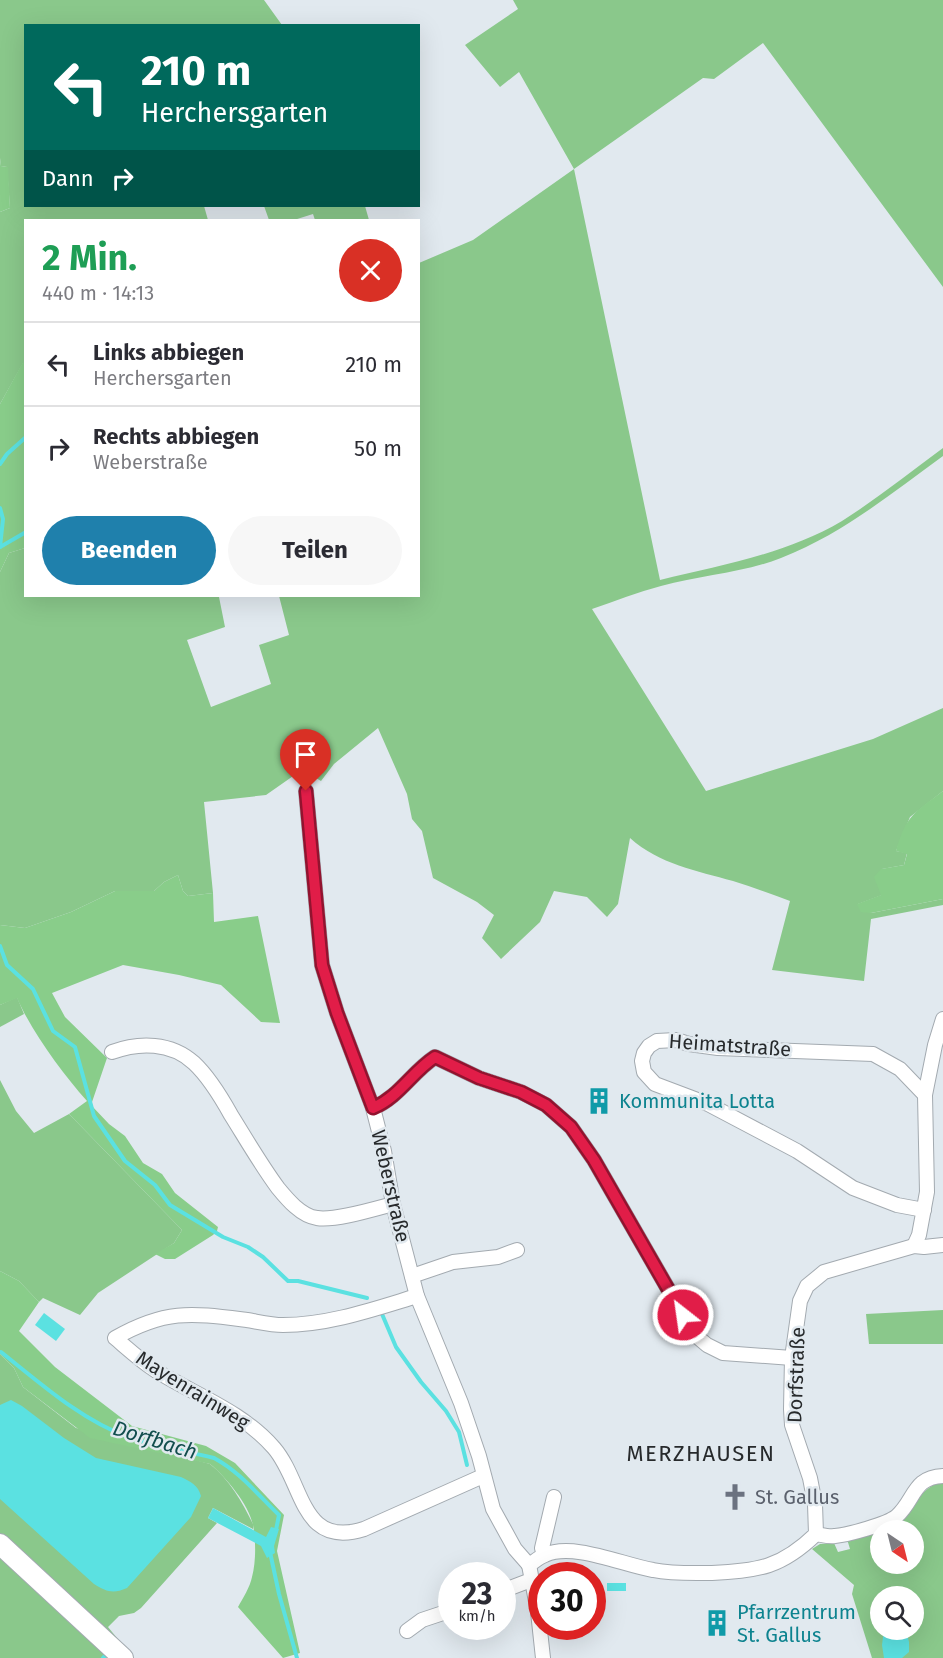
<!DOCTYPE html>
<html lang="de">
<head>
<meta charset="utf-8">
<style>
	:root { --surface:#fff; --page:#f7f7f7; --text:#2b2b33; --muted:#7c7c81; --line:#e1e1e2; --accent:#1f80ac }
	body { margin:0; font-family:"Fira Sans",sans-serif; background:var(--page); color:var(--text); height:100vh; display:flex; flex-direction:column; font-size:22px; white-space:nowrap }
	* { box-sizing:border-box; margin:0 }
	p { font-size:20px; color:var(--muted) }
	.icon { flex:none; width:33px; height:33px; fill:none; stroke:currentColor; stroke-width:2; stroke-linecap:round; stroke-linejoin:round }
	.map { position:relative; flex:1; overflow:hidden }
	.side { position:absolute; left:24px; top:219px; width:396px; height:378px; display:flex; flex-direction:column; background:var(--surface); border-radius:0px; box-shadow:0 6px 24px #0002 }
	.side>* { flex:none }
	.guide { position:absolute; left:24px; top:24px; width:396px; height:183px; border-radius:0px; box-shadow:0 6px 24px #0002; background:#00695c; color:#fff; overflow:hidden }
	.needle { width:39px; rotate:145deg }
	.controls { position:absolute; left:870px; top:1520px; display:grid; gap:12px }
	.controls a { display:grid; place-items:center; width:54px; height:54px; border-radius:50%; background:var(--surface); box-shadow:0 6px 24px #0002; font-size:30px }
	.speed { position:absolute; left:438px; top:1562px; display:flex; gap:12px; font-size:30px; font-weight:700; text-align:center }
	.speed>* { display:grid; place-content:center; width:78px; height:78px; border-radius:50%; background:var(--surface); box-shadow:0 6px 24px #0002; line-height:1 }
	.speed small { font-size:15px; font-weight:400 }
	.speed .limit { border:9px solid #d22; background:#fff; color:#111 }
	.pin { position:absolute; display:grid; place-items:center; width:51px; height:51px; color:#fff; margin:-62px -26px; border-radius:50% 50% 50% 0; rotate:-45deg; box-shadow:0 0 6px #0007 }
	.pin .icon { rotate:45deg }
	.me { position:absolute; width:66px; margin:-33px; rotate:330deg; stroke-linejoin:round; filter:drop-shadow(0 0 4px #0008) }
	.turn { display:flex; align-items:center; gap:21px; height:126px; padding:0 18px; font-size:27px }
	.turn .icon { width:78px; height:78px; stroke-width:2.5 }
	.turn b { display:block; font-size:42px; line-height:51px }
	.then { display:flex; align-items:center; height:57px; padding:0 18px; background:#0003; gap:12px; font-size:22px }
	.round { display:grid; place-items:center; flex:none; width:63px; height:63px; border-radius:32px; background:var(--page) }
	.summary { display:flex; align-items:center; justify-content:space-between; height:102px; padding:0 18px }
	h1 { font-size:36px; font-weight:700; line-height:45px; color:#1e9e55 }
	.cta { display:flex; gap:12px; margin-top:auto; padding:12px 18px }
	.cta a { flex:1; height:69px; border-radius:36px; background:var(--accent); color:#fff; font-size:24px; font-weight:700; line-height:69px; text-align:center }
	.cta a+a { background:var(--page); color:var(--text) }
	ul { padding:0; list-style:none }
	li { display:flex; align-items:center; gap:18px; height:84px; padding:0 18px; border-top:2px solid var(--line) }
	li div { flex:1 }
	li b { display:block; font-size:22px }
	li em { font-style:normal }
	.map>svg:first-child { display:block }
	.green { fill:#8ac88b; fill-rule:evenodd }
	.forest { fill:#89cd8a }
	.water { fill:#5be1e1 }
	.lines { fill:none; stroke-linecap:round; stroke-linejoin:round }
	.stream { stroke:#5be1e1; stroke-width:4 }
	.street-casing { stroke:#a3aab0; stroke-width:16 }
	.secondary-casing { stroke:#a3aab0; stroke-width:22 }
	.street { stroke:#fff; stroke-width:14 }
	.secondary { stroke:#fff; stroke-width:20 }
	.route-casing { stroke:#92132f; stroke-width:15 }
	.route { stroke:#e11d48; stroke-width:10 }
	.labels { text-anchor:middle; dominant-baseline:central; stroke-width:5; stroke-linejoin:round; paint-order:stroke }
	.street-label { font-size:20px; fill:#272a2c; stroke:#e1e9ef }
	.culture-label { font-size:20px; fill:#0d838f; stroke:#e1e9ef; text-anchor:start }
	.worship-label { font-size:20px; fill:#5b616d; stroke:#e1e9ef; text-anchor:start }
	.water-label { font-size:21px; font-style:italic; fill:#114d4d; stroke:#e1e9ef }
	.quarter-label { font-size:22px; letter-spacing:1.5px; fill:#272a2c; stroke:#e1e9ef }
</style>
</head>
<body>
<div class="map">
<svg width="943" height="1658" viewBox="0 0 943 1658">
	<rect width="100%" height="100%" fill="#e1e9ef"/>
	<g class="green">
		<path d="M 0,0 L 264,0 L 282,25 L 26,26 L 26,206 L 204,206 L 208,220 L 26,220 L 25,365 L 23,363 L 0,404 L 0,212 L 10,208 L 7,167 L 1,166 L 0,158 Z"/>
		<path d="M 513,0 L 943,0 L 943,287 L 763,43 L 714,79 L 703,78 L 574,169 L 660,580 C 722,565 786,554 842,521 C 877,499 910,472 943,448 L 943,456 C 889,495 844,533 781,558 C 743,573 701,575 661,586 C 638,592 615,601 592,609 L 706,791 L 873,739 L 943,708 L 943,791 L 910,817 L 896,851 L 907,853 L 904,865 L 882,869 L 882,895 L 858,904 L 871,913 L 943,899 L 943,905 L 871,919 L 864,981 L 772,970 L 790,901 C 771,894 752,887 733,881 C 697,871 659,864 630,838 L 618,904 L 607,917 L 587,897 L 554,891 L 540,922 L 501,959 L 482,938 L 494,915 L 477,902 L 433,878 L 422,831 L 412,819 L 407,794 L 378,728 L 334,764 L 321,781 L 311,775 L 299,777 L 296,774 L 266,795 L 204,802 L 213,893 L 188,896 L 183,891 L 178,875 L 164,882 L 154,891 L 115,891 L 71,912 L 25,928 L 0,925 L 0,572 L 9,553 L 25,548 L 26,596 L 221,596 L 219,597 L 225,627 L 187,640 L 211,707 L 271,684 L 259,645 L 289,635 L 279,596 L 418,596 L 419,263 L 473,240 L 574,169 L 519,72 L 500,87 L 465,45 L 518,9 Z"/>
		<path d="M 264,206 L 365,206 L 369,220 L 315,220 L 313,214 L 294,220 L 269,220 Z"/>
		<path d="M 17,997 L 24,1014 L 0,1027 L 0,1005 Z"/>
		<path d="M 0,1080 L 16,1111 L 34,1133 L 69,1114 L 182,1230 L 174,1243 L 98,1293 L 80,1315 L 43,1298 L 39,1302 L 19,1281 L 0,1271 Z"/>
		<path d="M 943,1310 L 943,1344 L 869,1344 L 866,1314 Z"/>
		<path d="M 0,1351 L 0,1354 L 14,1368 L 23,1387 L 76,1428 L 210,1464 C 230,1480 242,1502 253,1524 L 253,1529 L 213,1508 L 208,1518 L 217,1523 L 141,1608 L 134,1613 L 119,1616 L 108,1627 L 121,1643 L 106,1658 L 0,1658 Z"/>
		<path d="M 943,1481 L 943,1658 L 872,1658 L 852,1594 L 854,1585 L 812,1549 L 820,1544 L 834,1543 L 838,1552 L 850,1549 L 847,1539 L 880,1531 L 880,1563 L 914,1563 L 914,1530 L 883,1530 C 910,1523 915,1488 943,1481 ZM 880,1596 L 914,1596 L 914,1629 L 880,1629 Z"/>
	</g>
	<g class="forest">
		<path d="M 0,158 L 1,166 L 8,167 L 10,208 L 0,212 Z"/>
		<path d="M 23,362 L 26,365 L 25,548 L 9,553 L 0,572 L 0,404 Z"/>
		<path d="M 943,791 L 943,899 L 871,913 L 861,912 L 857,904 L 881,895 L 874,877 L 881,869 L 904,865 L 907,854 L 896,851 C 906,815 915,812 943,791 Z"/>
		<path d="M 178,875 L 183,891 L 188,896 L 213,893 L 214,922 L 258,916 L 280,1023 L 261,1022 L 221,985 L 179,975 L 123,965 L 52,993 L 65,1017 L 107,1058 L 91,1105 L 109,1124 L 125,1136 L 143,1163 L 162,1174 L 175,1193 L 218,1227 L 217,1231 L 213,1235 L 175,1259 L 165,1259 L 155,1254 L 174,1243 L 182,1230 L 69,1114 L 87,1101 C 62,1073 32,1032 17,998 L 0,1005 L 0,925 L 25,928 L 71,912 L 115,891 L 154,891 L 164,882 Z"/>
		<path d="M 0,1271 L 19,1281 L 39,1302 L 19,1331 L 55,1367 L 132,1426 L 206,1446 L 235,1463 L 284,1515 L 277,1551 L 300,1653 L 283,1658 L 238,1607 C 243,1598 250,1587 252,1577 C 256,1562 256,1541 253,1525 C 249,1505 226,1477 210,1464 L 90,1438 L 23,1387 L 14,1368 L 0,1354 Z"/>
	</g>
	<g class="water">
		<path d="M 44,1313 L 65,1329 L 56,1341 L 35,1325 Z"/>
		<path d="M 11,1400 L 22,1406 L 64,1438 L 96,1458 L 181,1477 C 191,1482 198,1485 201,1496 L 191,1517 L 127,1588 C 113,1594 107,1592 94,1584 L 0,1499 L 0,1405 Z"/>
		<path d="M 213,1508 L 266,1537 L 271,1527 L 279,1529 L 274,1546 L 275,1553 L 267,1558 L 261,1546 L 208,1518 Z"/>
		<rect x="607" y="1583" width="19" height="8"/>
		<path d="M 884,1629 L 906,1630 L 909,1642 L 909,1652 L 902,1658 L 884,1658 L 882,1645 Z"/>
	</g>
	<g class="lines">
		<g class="stream">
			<path d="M 0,464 L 7,454 L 26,437"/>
			<path d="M 0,508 L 3,519 L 0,547"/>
			<path d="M 0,547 L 26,532"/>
			<path d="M 0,946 L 7,965 L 33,989 L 53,1031 L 75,1047 L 94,1116 L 125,1161 L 155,1185 L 170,1205 L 223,1237 L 248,1247 L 263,1257 L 288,1281 L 298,1281 L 367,1298"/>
			<path d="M 382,1314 L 396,1347 L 421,1382 L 446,1411 L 459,1432 L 467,1465"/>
			<path d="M 1,1352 C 40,1383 81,1420 128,1437 C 156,1447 186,1451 214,1458 C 240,1472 258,1495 279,1515 L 276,1530"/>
			<path d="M 270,1552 L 279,1594 L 297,1658"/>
			<path d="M 103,1658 L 105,1656"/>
		</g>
		<defs>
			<g id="street">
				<path d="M 306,791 L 322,965 L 337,1013 L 373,1108 L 384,1151 L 393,1204 L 417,1296 L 461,1403 L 479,1456 L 493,1509 L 515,1549 L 529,1565"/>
				<path d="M 112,1052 C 139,1042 171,1042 194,1063 C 209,1077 221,1097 231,1115 C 246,1139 261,1165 278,1188 C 287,1199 301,1216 317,1218 C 335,1221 374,1209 393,1204"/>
				<path d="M 373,1108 C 399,1097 412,1072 435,1057 L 479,1078 L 521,1092 L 546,1105 L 571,1127 L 594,1160 L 694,1334 L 707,1345 L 723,1353 L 792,1358"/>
				<path d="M 924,1210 L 897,1205 L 853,1188 L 797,1151 L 708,1104 L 655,1084 L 644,1072 L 642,1061 L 644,1053 L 649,1046 L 657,1041 L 676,1040 L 689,1044 L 718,1048 L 873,1054 L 900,1069 L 925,1095"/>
				<path d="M 914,1246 L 919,1235 L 927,1192 L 925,1095 L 935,1045 L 943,1019"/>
				<path d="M 412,1276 L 453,1262 L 498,1257 L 517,1250"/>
				<path d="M 417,1296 C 374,1309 329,1325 283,1325 C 272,1325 259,1322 247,1320 C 191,1313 166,1309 115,1338 C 128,1349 141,1361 155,1370 C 195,1395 242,1411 274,1448 C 304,1483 300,1549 364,1529 L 483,1476"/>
				<path d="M 816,1534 C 822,1535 829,1537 835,1536 C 847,1535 888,1524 897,1516 C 915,1500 913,1477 943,1476"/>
				<path d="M 544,1555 L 542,1548 L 554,1497"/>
				<path d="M 529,1565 C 534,1562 539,1557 545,1555 C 573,1542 623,1565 653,1570 C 673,1574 692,1573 712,1573 C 759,1571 782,1567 816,1534 L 815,1504 L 810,1478 L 792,1425 L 791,1409 L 792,1358 L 800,1301 L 807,1286 L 824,1272 L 914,1246 L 924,1247 L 943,1245"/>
				<path d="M 529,1565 L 538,1612 L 543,1658"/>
				<path d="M 502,1591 L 531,1580"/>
				<path d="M 407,1631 L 422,1620 L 452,1610"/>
			</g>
			<path id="secondary" d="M 0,1544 L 123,1658"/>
		</defs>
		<use href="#street" class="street-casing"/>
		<use href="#secondary" class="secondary-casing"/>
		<use href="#street" class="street"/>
		<use href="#secondary" class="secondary"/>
	</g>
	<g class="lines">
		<defs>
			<path id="route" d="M 306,791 L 322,965 L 337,1013 L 373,1108 C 399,1097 412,1072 435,1057 L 479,1078 L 521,1092 L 546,1105 L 571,1127 L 594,1160 L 683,1315"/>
		</defs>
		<use href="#route" class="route-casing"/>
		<use href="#route" class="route"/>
	</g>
	<defs>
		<symbol id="building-bare" viewBox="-9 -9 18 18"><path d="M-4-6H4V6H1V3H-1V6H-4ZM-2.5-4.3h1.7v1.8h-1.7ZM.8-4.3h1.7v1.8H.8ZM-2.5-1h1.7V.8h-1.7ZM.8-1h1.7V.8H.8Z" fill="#0f9aa8" stroke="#e1e9ef" stroke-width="2.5" paint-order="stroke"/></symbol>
		<symbol id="church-bare" viewBox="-9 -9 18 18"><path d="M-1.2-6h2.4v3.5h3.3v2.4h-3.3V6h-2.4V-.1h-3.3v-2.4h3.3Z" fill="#6b7280" stroke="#e1e9ef" stroke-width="2.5" paint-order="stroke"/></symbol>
	</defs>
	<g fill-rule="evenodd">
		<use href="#building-bare" x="580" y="1082" width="38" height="38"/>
		<use href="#church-bare" x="716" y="1478" width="38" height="38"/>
		<use href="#building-bare" x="698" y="1604" width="38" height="38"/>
	</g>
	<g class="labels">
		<g class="street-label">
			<text transform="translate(730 1045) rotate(4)">Heimatstraße</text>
			<text transform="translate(391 1186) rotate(77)">Weberstraße</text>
			<text transform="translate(796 1375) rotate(-88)">Dorfstraße</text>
			<text transform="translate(193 1390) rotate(32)">Mayenrainweg</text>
		</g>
		<g class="culture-label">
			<text x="619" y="1101">Kommunita Lotta</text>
			<text x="737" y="1612">Pfarrzentrum<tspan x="737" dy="23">St. Gallus</tspan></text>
		</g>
		<g class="worship-label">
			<text x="755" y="1497">St. Gallus</text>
		</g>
		<g class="water-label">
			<text transform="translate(155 1440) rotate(17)">Dorfbach</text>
		</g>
		<g class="quarter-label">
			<text x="701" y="1453">MERZHAUSEN</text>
		</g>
	</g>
</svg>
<div class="controls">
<a><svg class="needle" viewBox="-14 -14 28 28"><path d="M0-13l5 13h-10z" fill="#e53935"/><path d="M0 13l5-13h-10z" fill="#7c7c81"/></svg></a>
<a><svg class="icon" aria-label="search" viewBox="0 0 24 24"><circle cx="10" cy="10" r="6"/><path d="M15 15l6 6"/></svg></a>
</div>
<div class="speed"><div>23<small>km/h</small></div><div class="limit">30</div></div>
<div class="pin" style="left:306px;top:791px;background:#d93025"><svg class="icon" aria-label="arrive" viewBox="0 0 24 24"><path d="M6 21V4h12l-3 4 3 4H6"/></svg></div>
<svg class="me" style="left:683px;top:1315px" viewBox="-20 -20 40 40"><circle r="17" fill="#e11d48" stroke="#fff" stroke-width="3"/><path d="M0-11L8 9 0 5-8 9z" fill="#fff"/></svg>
<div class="guide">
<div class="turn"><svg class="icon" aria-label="left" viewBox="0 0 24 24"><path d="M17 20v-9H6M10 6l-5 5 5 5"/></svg><div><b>210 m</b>Herchersgarten</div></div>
<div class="then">Dann<svg class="icon" aria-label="right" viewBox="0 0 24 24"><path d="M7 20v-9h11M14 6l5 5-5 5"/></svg></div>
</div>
<section class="side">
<div class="summary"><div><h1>2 Min.</h1><p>440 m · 14:13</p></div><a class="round" style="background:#d93025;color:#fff"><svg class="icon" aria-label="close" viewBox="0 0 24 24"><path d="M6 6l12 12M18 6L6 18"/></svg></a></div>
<ul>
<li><svg class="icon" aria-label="left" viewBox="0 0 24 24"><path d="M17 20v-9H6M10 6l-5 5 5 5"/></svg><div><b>Links abbiegen</b><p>Herchersgarten</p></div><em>210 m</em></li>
<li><svg class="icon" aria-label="right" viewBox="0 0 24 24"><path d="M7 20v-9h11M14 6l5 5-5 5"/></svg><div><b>Rechts abbiegen</b><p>Weberstraße</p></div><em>50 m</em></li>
</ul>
<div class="cta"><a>Beenden</a><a>Teilen</a></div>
</section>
</div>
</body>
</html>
